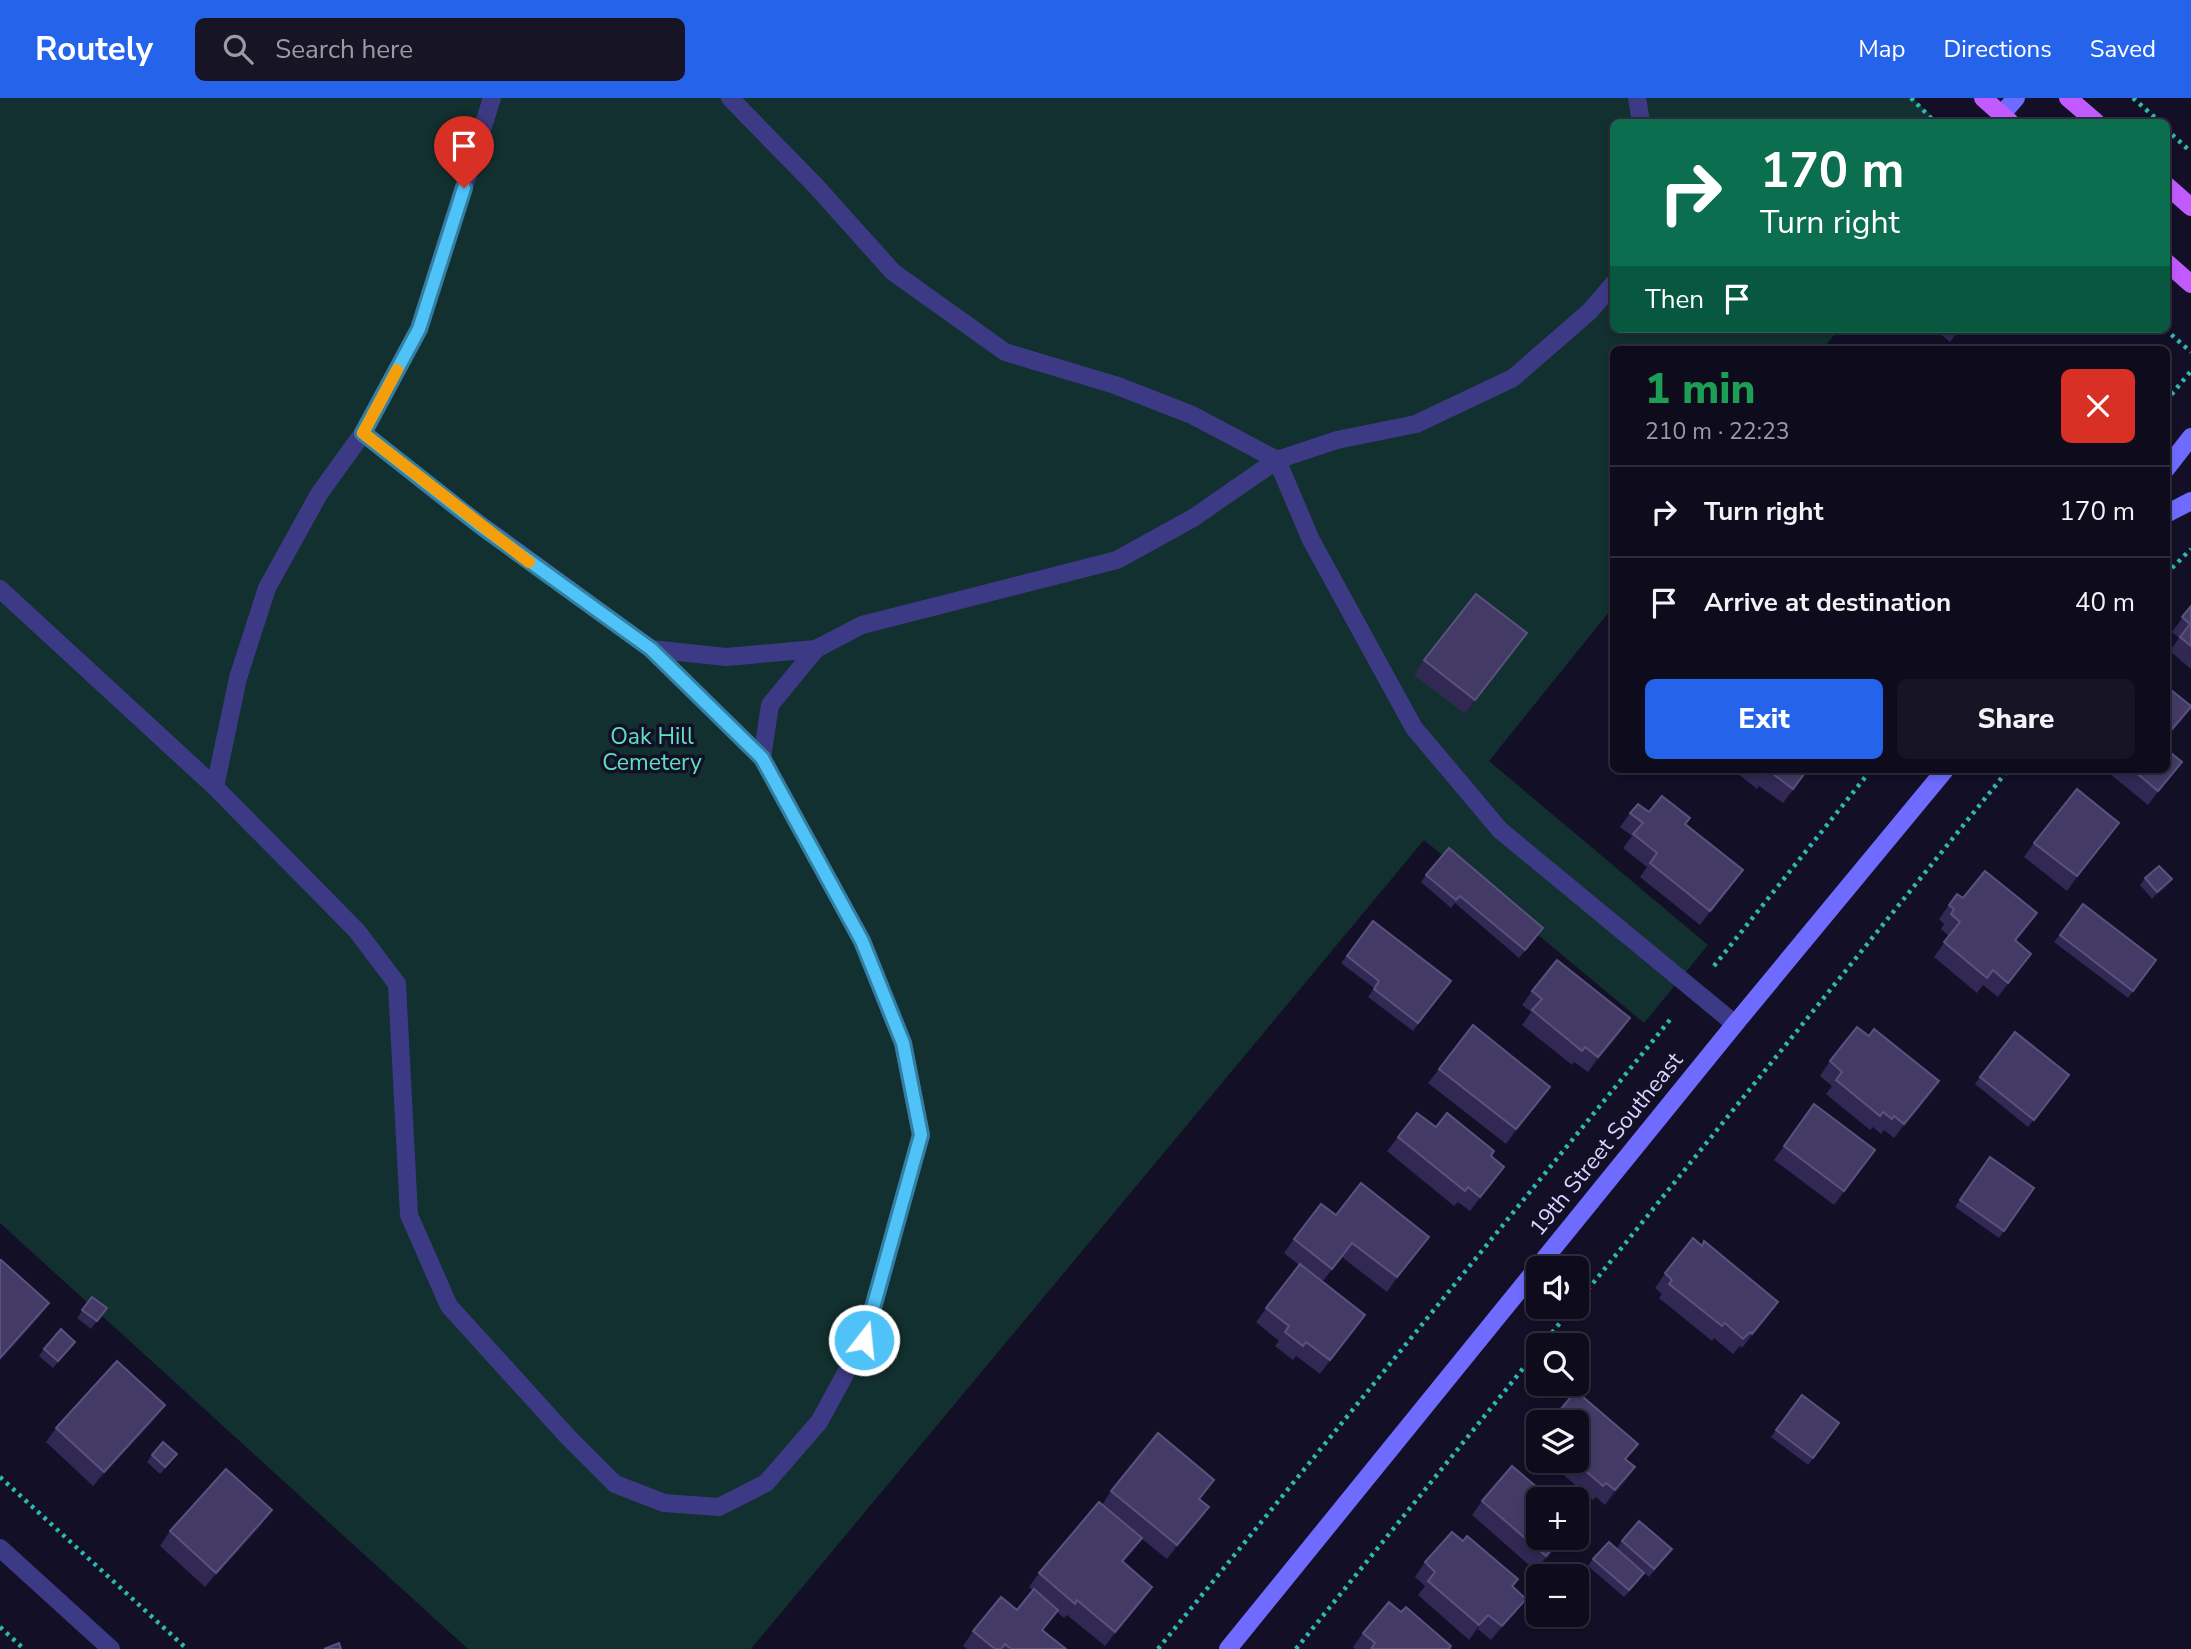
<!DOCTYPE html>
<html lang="en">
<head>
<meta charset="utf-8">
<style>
	:root { --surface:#0e0b1c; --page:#171425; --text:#f1f3f6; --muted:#9b9ba3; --line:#2e2b3b; --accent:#2563eb }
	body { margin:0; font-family:"Nunito Sans",sans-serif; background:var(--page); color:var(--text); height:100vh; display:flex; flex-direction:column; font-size:26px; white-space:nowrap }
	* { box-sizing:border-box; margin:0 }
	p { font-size:23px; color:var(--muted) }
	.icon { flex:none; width:38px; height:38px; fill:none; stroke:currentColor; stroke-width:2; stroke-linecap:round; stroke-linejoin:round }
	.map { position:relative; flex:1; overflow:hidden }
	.sheet { position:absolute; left:1610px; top:248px; width:560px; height:427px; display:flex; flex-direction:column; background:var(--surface); border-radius:10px; box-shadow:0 4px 10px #0003,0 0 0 2px var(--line) }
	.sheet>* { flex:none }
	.hud { position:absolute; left:1610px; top:21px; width:560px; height:214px; border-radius:10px; box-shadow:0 4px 10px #0003,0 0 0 2px var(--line); background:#0b6e4f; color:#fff; overflow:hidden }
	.fabs { position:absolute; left:1526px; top:1158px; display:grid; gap:14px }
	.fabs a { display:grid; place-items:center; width:63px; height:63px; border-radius:10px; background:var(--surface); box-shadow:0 4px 10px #0003,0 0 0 2px var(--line); font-size:35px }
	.pin { position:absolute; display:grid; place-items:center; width:60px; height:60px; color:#fff; margin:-72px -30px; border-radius:50% 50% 50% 0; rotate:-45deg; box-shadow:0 0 7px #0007 }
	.pin .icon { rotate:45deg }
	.me { position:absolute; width:77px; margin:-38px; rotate:16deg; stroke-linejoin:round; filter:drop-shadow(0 0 5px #0008) }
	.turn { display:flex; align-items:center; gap:24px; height:147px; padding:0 35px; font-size:32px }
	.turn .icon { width:91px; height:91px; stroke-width:2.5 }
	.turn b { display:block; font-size:49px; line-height:60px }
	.then { display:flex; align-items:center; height:66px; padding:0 35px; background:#0003; gap:14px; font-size:26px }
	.round { display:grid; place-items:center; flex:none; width:74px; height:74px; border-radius:10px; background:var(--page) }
	.headline { display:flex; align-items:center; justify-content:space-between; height:119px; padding:0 35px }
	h1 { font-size:42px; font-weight:800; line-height:52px; color:#1e9e55 }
	.cta { display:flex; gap:14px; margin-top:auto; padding:14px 35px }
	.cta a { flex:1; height:80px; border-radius:10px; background:var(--accent); color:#fff; font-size:28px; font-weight:800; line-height:80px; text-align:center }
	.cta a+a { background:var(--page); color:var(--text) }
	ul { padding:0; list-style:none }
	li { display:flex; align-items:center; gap:21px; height:91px; padding:0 35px; border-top:2px solid var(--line) }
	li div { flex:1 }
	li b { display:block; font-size:26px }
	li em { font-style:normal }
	header { display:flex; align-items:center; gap:42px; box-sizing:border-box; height:98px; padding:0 35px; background:var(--accent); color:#fff }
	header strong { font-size:33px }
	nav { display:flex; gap:38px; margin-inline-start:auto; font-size:24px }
	.search { width:490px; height:63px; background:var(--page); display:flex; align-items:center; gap:18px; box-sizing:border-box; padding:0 24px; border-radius:10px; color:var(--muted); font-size:26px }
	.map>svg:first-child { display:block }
	.green { fill:#12302f }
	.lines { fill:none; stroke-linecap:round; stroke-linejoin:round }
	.path { stroke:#2fb8b0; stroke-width:4.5; stroke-dasharray:3.5 5; stroke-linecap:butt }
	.lane { stroke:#3d3a85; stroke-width:18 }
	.street { stroke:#3d3a85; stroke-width:18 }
	.secondary { stroke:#6f6bff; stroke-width:18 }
	.primary { stroke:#c25bff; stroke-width:18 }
	.wall { fill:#312854 }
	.shaded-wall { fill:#1d163a }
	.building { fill:#433a66; stroke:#5a527e; stroke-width:2 }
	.route-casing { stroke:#337fa1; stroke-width:18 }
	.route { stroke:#4fc3f7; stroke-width:12 }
	.slow { stroke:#f59e0b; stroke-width:12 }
	.labels { text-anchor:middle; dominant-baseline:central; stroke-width:7; stroke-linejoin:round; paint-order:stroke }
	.park-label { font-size:23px; fill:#5fe0c0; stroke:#130f26 }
	.street-label { font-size:23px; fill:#d9d4ff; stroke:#130f26 }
</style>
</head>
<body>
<header>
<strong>Routely</strong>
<div class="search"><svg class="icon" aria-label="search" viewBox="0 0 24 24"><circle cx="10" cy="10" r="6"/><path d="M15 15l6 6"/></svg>Search here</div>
<nav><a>Map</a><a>Directions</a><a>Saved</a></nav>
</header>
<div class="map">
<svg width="2191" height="1551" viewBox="0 0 2191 1551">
	<rect width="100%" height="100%" fill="#130f26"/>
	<path class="green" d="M 0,0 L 1913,0 L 1938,24 L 1614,24 L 1614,231 L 1839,231 L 1822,252 L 1614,252 L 1613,509 L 1489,663 L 1708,847 L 1644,925 L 1424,742 L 751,1551 L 468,1551 L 0,1125 Z"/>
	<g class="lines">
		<g class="path">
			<path d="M 1911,0 L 1935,24"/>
			<path d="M 2133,0 L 2160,24"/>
			<path d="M 2166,31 L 2191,54"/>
			<path d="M 2165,231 L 2191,254"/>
			<path d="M 2166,303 L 2191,273"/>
			<path d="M 2166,476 L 2191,451"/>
			<path d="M 1714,868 L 1871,672"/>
			<path d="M 1577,1205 L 2008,672"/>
			<path d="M 1541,1248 L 1573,1209"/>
			<path d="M 0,1379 L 187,1551"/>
			<path d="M 0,1529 L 24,1551"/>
			<path d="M 1158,1551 L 1673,918"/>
			<path d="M 1296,1551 L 1538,1252"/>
		</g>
		<g class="lane">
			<path d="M 730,0 L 814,86 L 893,174 L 1005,254 L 1115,287 L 1192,317 L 1277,362 L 1311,442 L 1414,630 L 1500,732 L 1735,926"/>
			<path d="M 1637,0 L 1641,24"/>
			<path d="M 0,491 L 215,689 L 357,833 L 397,886 L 409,1117 L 449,1208 L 568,1339 L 615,1386 L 664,1405 L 719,1409 L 766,1385 L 819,1324 L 864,1242 L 921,1037 L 903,945 L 862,843 L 762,660 L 651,551 L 459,411 L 363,335"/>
			<path d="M 651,551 L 726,559 L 816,551 L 862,527 L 1117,462 L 1193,420 L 1277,362 L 1337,342 L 1416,326 L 1513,280 L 1590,213 L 1614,185"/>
			<path d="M 762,660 L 770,607 L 816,551"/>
			<path d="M 215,689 L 238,580 L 267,490 L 319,396 L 363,335 L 419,231 L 492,0"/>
		</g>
		<path class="street" d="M 0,1450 L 111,1551"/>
		<g class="secondary">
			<path d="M 2001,17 L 2016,0"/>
			<path d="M 2166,371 L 2191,339"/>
			<path d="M 2166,416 L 2191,403"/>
			<path d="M 1228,1551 L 1735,926 L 1945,672"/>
		</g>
		<g class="primary">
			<path d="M 1983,0 L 2010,24"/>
			<path d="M 2068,0 L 2096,24"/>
			<path d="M 2166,87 L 2191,109"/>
			<path d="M 2166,164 L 2191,186"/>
		</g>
	</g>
	<g class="wall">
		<path d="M 1934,231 L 1961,231 L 1950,244 Z"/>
		<path d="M 2191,508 L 2191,571 L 2170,553 L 2179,540 L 2172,534 Z"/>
		<path d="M 1527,535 L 1465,616 L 1414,577 L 1424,562 Z"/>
		<path d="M 2182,664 L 2148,707 L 2105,672 L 2166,672 Z"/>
		<path d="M 1733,672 L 1808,672 L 1783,705 L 1759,688 L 1757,691 Z"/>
		<path d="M 1649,714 L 1685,726 L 1732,787 L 1700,827 L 1640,779 L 1647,769 L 1623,750 L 1632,738 L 1620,729 L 1630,715 Z"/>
		<path d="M 2119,725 L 2067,793 L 2024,759 L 2034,745 Z"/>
		<path d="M 1426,777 L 1538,837 L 1519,860 L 1455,805 L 1451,810 L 1421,784 Z"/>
		<path d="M 2145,780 L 2167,789 L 2152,801 L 2140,787 Z"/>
		<path d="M 1963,800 L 2037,815 L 2016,843 L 2031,856 L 1998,899 L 1983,887 L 1977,895 L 1934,859 L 1949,838 L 1941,831 L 1944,826 L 1939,821 L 1949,807 Z"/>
		<path d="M 2083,806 L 2156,862 L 2128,900 L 2054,844 Z"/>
		<path d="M 1373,823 L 1451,883 L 1413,933 L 1368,899 L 1374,890 L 1341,865 Z"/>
		<path d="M 1532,893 L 1620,935 L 1588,974 L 1574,964 L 1572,967 L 1522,927 L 1531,914 L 1522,907 Z"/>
		<path d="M 1869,938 L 1939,983 L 1929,998 L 1894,1040 L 1884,1032 L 1881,1036 L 1873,1029 L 1870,1032 L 1826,996 L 1832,988 L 1820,978 L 1830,963 Z"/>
		<path d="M 1439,971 L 1550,989 L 1540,1003 L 1506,1046 L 1428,985 Z"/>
		<path d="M 1980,979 L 2063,985 L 2028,1029 L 1975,986 Z"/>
		<path d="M 1436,1029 L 1491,1058 L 1494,1084 L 1470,1113 L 1458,1104 L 1454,1108 L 1387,1053 L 1398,1039 Z"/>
		<path d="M 1784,1048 L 1875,1052 L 1834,1107 L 1774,1062 Z"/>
		<path d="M 1990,1059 L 2034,1090 L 1999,1140 L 1955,1109 Z"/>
		<path d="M 1336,1117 L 1418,1153 L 1387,1194 L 1342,1159 L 1322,1184 L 1355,1232 L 1320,1276 L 1296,1258 L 1293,1262 L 1275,1248 L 1279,1243 L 1256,1224 L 1299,1167 L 1284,1155 L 1294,1141 Z"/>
		<path d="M 1704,1143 L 1778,1204 L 1768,1218 L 1742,1250 L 1740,1248 L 1733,1256 L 1714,1240 L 1712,1243 L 1659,1200 L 1662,1196 L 1655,1190 L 1665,1175 L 1701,1147 Z"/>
		<path d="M 92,1199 L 107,1210 L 91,1231 L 77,1220 Z"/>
		<path d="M 75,1244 L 53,1270 L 39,1258 L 44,1251 Z"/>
		<path d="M 155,1321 L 93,1388 L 46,1344 L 56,1330 Z"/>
		<path d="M 1839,1325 L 1808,1367 L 1771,1339 L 1776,1332 Z"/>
		<path d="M 1538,1339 L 1538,1350 L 1533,1346 Z"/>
		<path d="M 152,1357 L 171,1364 L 160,1376 L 147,1364 Z"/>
		<path d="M 1627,1362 L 1625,1384 L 1605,1407 L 1596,1399 L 1593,1402 L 1547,1363 Z"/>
		<path d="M 1111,1393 L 1200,1401 L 1209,1409 L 1199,1423 L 1167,1461 L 1142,1441 L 1123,1465 L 1142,1504 L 1105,1548 L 1067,1517 L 1064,1520 L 1057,1514 L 1043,1532 L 1066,1551 L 967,1551 L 963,1548 L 973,1533 L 1017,1512 L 1033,1493 L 1029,1489 L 1039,1475 L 1102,1407 Z"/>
		<path d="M 1482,1403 L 1564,1440 L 1536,1473 L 1472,1417 Z"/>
		<path d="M 262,1427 L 205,1489 L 160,1448 L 170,1433 Z"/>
		<path d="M 1463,1443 L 1518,1481 L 1513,1489 L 1526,1501 L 1515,1515 L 1491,1542 L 1478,1531 L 1469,1542 L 1418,1497 L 1425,1488 L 1415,1479 L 1425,1464 Z"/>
		<path d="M 1622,1443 L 1667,1458 L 1649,1479 L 1617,1450 Z"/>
		<path d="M 1593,1461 L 1639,1483 L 1624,1499 L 1588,1468 Z"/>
		<path d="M 1401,1514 L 1449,1550 L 1450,1551 L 1355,1551 L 1353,1549 L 1363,1535 Z"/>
	</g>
	<g class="shaded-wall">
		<path d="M 1959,231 L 1961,231 L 1950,244 Z"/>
		<path d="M 1527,535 L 1517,550 L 1465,616 L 1475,602 Z"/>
		<path d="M 2191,609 L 2182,623 L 2166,641 L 2166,638 Z"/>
		<path d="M 2182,664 L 2172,678 L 2148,707 L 2158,693 Z"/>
		<path d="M 2119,725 L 2109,739 L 2067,793 L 2077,778 Z"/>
		<path d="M 1743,772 L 1732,787 L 1700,827 L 1710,813 Z"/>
		<path d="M 2172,781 L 2167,789 L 2152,801 L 2157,794 Z"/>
		<path d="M 2037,815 L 2027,829 L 2005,857 L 2015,842 Z"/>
		<path d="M 2031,856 L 2021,871 L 1998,899 L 2008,885 Z"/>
		<path d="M 1630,920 L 1620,935 L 1588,974 L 1598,959 Z"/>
		<path d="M 1939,983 L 1929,998 L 1894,1040 L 1904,1026 Z"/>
		<path d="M 1550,989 L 1540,1003 L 1506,1046 L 1516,1031 Z"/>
		<path d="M 1504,1069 L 1494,1084 L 1470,1113 L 1480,1099 Z"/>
		<path d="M 1429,1139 L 1418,1153 L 1387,1194 L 1397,1179 Z"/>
		<path d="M 1352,1145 L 1342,1159 L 1322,1185 L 1332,1171 Z"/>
		<path d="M 1778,1204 L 1768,1218 L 1742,1250 L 1752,1236 Z"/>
		<path d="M 49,1205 L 39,1220 L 0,1263 L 0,1260 Z"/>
		<path d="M 1365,1217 L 1355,1232 L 1320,1276 L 1330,1262 Z"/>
		<path d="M 165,1307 L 155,1321 L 93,1388 L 104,1374 Z"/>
		<path d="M 1635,1369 L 1625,1384 L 1605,1407 L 1615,1392 Z"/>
		<path d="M 1209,1409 L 1199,1423 L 1167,1461 L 1177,1447 Z"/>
		<path d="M 272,1412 L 262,1427 L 205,1489 L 216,1475 Z"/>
		<path d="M 1142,1440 L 1132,1455 L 1112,1478 L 1122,1463 Z"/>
		<path d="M 1562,1440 L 1564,1440 L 1536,1473 L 1546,1458 Z"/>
		<path d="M 1152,1489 L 1142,1504 L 1105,1548 L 1115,1534 Z"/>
		<path d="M 1526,1501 L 1515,1515 L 1491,1542 L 1502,1528 Z"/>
		<path d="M 1488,1517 L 1478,1531 L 1469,1542 L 1479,1527 Z"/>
	</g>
	<g class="building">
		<path d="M 1476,496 L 1527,535 L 1475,602 L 1424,562 Z"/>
		<path d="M 2191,508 L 2191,548 L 2180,539 L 2190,526 L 2182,519 Z"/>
		<path d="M 2166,588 L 2191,608 L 2191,609 L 2166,638 Z"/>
		<path d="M 2166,651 L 2182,664 L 2158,693 L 2133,672 L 2166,672 Z"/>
		<path d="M 1762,672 L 1807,672 L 1793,691 L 1769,673 L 1767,676 Z"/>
		<path d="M 2077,691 L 2119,725 L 2077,778 L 2034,745 Z"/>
		<path d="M 1662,698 L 1690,720 L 1685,726 L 1743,772 L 1710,813 L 1650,765 L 1657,755 L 1633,736 L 1643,725 L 1630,715 L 1638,706 L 1649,714 Z"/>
		<path d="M 1449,750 L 1543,830 L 1525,852 L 1460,798 L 1456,802 L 1426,777 Z"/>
		<path d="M 2159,768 L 2172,781 L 2157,794 L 2145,780 Z"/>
		<path d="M 1985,773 L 2037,815 L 2015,842 L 2031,856 L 2008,885 L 1993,872 L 1987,880 L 1944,844 L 1960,824 L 1951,816 L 1954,811 L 1949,807 L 1957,796 L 1963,800 Z"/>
		<path d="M 2083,806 L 2156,862 L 2133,893 L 2060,837 Z"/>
		<path d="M 1373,823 L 1451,883 L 1418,925 L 1374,891 L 1379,883 L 1347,858 Z"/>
		<path d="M 1557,862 L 1630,920 L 1598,959 L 1585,949 L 1582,953 L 1532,912 L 1542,901 L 1532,893 Z"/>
		<path d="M 1473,927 L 1550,989 L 1516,1031 L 1439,971 Z"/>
		<path d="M 1857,929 L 1869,938 L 1874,931 L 1939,983 L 1904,1026 L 1894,1018 L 1892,1021 L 1883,1014 L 1880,1018 L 1836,982 L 1842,974 L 1830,963 Z"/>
		<path d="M 2015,934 L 2069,977 L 2034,1022 L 1980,979 Z"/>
		<path d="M 1814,1006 L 1875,1052 L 1844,1093 L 1784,1048 Z"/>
		<path d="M 1417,1015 L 1436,1029 L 1447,1015 L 1494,1053 L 1491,1058 L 1504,1069 L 1480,1099 L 1468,1089 L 1465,1093 L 1398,1039 Z"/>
		<path d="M 1990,1059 L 2034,1090 L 2004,1133 L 1960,1102 Z"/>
		<path d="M 1361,1085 L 1429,1139 L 1397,1179 L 1352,1145 L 1332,1171 L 1294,1141 L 1321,1106 L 1336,1117 Z"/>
		<path d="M 1693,1140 L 1702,1148 L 1704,1143 L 1778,1204 L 1752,1236 L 1750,1234 L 1743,1241 L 1725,1225 L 1722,1228 L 1669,1186 L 1672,1182 L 1665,1175 Z"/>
		<path d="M 0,1162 L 1,1162 L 49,1205 L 0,1260 Z"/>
		<path d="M 1300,1166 L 1365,1217 L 1330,1262 L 1306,1244 L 1303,1248 L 1285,1234 L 1289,1228 L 1266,1210 Z"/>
		<path d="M 92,1199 L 107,1210 L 97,1223 L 82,1212 Z"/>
		<path d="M 61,1231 L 75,1244 L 58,1263 L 44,1251 Z"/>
		<path d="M 117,1263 L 165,1307 L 104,1374 L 56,1330 Z"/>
		<path d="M 1576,1293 L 1638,1346 L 1625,1361 L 1635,1369 L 1615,1392 L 1606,1385 L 1603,1388 L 1574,1363 L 1577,1363 L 1577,1325 L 1549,1325 Z"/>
		<path d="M 1802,1297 L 1839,1325 L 1813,1360 L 1776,1332 Z"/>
		<path d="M 1158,1335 L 1214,1382 L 1199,1401 L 1209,1409 L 1177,1447 L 1111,1393 Z"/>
		<path d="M 163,1344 L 177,1356 L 165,1369 L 152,1357 Z"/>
		<path d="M 1512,1368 L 1552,1402 L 1538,1402 L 1538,1440 L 1562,1440 L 1546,1458 L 1482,1403 Z"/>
		<path d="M 226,1371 L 272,1412 L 216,1475 L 170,1433 Z"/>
		<path d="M 1099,1404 L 1142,1440 L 1122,1463 L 1152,1489 L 1115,1534 L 1077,1502 L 1075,1506 L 1039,1475 Z"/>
		<path d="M 1639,1423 L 1672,1451 L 1654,1471 L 1622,1443 Z"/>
		<path d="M 1452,1434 L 1463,1443 L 1467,1438 L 1518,1481 L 1512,1488 L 1526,1501 L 1502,1528 L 1488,1517 L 1479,1527 L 1428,1483 L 1435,1474 L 1425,1464 Z"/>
		<path d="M 1609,1444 L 1644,1475 L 1629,1492 L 1593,1461 Z"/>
		<path d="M 1034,1491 L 1058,1512 L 1042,1532 L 1066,1551 L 1011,1551 L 1005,1546 L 1001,1551 L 995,1551 L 973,1533 L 1001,1499 L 1017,1512 Z"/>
		<path d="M 1389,1504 L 1401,1514 L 1406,1509 L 1451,1548 L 1449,1550 L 1450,1551 L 1371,1551 L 1375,1545 L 1363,1535 Z"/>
		<path d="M 339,1545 L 341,1551 L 324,1551 Z"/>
	</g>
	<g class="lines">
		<defs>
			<path id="route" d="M 464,90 L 419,231 L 363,335 L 481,428 L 651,551 L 762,660 L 862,843 L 903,945 L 921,1037 L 864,1242"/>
		</defs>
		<use href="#route" class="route-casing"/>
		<use href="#route" class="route"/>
		<path class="slow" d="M 397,272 L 363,335 L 529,464"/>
	</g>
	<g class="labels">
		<g class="park-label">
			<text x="652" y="638">Oak Hill<tspan x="652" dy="26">Cemetery</tspan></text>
		</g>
		<g class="street-label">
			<text transform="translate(1606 1046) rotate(-51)">19th Street Southeast</text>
		</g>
	</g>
</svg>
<div class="fabs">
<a><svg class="icon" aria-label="sound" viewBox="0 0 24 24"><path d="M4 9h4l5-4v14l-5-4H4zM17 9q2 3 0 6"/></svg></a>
<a><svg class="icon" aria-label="search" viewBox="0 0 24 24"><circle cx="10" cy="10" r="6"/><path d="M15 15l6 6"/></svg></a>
<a><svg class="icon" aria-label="layers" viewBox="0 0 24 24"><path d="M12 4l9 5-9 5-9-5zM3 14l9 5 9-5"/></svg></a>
<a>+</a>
<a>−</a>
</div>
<div class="pin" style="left:464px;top:90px;background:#d93025"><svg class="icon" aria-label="arrive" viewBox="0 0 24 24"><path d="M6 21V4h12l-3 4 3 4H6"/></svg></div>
<svg class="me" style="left:864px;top:1242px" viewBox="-20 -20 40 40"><circle r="17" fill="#4fc3f7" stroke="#fff" stroke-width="3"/><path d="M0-11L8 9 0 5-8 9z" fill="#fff"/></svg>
<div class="hud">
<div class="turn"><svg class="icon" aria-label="right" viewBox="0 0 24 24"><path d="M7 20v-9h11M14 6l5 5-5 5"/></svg><div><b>170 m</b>Turn right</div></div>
<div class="then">Then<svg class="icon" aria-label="arrive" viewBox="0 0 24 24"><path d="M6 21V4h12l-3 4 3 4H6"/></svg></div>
</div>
<section class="sheet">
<div class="headline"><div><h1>1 min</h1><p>210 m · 22:23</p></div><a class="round" style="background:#d93025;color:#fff"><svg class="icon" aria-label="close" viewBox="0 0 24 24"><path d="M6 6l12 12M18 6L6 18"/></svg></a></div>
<ul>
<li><svg class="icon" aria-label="right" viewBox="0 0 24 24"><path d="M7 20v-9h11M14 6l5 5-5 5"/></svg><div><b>Turn right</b></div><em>170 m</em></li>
<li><svg class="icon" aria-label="arrive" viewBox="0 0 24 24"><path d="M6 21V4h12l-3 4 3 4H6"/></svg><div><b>Arrive at destination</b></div><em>40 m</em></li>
</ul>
<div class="cta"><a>Exit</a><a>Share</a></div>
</section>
</div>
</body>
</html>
